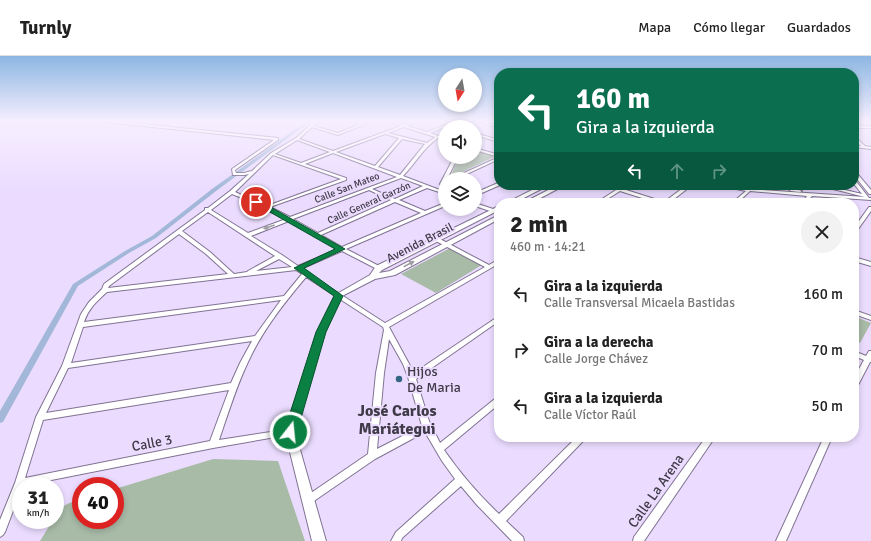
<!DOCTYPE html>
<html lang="es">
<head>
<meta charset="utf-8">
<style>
	:root { --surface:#fff; --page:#f2f2f2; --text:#222; --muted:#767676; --line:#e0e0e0 }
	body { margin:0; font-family:Signika,sans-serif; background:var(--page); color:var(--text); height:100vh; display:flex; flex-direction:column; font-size:15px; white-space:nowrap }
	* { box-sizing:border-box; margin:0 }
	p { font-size:13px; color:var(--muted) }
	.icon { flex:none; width:22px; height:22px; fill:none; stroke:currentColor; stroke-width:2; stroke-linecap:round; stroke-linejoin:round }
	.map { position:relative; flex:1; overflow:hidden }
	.panel { position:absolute; left:494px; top:142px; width:365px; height:244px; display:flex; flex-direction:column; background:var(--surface); border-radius:16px; box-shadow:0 2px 6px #0003 }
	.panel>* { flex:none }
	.guide { position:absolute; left:494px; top:12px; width:365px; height:122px; border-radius:16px; box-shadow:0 2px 6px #0003; background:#0b6e4f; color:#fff; overflow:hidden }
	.needle { width:26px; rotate:191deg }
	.buttons { position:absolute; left:438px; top:12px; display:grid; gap:8px }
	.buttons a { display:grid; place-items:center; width:44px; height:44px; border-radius:50%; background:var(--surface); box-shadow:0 2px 6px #0003; font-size:20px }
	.speed { position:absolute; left:12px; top:421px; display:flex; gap:8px; font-size:20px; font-weight:700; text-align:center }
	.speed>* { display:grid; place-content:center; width:52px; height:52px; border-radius:50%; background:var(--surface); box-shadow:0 2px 6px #0003; line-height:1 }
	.speed small { font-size:10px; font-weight:400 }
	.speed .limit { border:6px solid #d22; background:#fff; color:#111 }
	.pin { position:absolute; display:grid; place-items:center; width:34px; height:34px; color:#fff; margin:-17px; border:2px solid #fff; border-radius:50%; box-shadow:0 1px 4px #0007 }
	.me { position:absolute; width:44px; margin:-22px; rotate:16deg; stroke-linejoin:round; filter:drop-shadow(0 0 3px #0008) }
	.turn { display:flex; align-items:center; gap:14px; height:84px; padding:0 16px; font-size:18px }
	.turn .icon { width:52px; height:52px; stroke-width:2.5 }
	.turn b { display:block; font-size:28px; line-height:34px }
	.lanes { display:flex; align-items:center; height:38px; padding:0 16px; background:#0003; justify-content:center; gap:20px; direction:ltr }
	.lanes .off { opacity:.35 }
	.round { display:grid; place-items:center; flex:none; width:42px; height:42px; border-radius:21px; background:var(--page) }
	.head { display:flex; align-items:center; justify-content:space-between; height:68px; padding:0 16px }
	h1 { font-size:24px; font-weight:700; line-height:30px }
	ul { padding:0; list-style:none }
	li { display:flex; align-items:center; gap:12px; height:56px; padding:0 16px }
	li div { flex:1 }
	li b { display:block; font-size:15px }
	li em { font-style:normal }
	header { display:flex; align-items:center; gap:24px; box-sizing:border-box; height:56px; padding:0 20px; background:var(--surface); border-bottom:1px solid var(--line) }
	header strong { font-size:19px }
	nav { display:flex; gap:22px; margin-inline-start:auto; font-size:14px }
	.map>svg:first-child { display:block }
	.green { fill:#a8bba7 }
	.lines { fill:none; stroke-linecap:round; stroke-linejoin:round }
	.canal { fill:#a3b8d8; fill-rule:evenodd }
	.street-casing { stroke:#807392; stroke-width:2 }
	.secondary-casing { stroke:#807392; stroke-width:2 }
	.street { fill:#fff; fill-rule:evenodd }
	.secondary { fill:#fff; fill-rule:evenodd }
	.oneway { fill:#9f9ca3 }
	.route { fill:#0b8043; stroke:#07532c }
	.poi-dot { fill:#336683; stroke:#ebdcff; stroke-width:1.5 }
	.labels { text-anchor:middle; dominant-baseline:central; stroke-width:4; stroke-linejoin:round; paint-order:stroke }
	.far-street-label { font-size:10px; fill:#3f3a47; stroke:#ebdcff }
	.street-label { font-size:12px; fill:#3f3a47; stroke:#ebdcff }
	.near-poi-label { font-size:14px; fill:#3f3a47; stroke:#ebdcff; text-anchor:start }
	.near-street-label { font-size:14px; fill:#3f3a47; stroke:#ebdcff }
	.near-neighbourhood-label { font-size:16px; font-weight:bold; fill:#3f3a47; stroke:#ebdcff }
</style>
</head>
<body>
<header>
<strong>Turnly</strong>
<nav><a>Mapa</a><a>Cómo llegar</a><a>Guardados</a></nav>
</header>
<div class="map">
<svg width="871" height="485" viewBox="0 0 871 485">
	<rect width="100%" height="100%" fill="#ebdcff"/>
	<g class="green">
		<path d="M 475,93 L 496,100 L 452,121 L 450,121 L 459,101 L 475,101 Z"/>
		<path d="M 452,191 L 485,207 L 436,237 L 401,218 Z"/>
		<path d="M 854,260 L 871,267 L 860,287 L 854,284 Z"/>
		<path d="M 213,403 L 278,405 L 305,485 L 40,485 L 53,464 L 55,464 C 55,450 70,447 81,443 L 81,464 L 115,464 L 115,433 Z"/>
	</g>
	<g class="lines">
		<path class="canal" d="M 307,65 L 311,65 L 216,135 L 156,182 L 129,197 L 78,230 L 3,366 L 0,367 L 0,355 L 73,228 L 125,195 L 152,180 L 212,133 Z"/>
		<defs>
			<g id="street">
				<path d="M 97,65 L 112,65 L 278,82 L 278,84 L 235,114 L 236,117 L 244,117 L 252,115 L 271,97 L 296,82 L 310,69 L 316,65 L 319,65 L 314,70 L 338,77 L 358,69 L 346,65 C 351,65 355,67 360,68 C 364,68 369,65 373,65 L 338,79 L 312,71 L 299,83 L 333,95 L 401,70 L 389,65 C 394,65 402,69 405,68 C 410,68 413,65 418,65 L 407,70 L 427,76 L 456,65 L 461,65 L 430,77 L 445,82 L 445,84 L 438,82 C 423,92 415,108 403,120 L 445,136 L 445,138 L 427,132 L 399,144 L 425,155 L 445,147 L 445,150 L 346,193 L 381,211 L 382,212 L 381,213 L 377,213 L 342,195 L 301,213 L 385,267 L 485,211 L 434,184 L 434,182 L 438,182 L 489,209 L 499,203 L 499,207 L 491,212 L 389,271 L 414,317 L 499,260 L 499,265 L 416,323 L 429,365 L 440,387 L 496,342 L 499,341 L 499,348 L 444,394 C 460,417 479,439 499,458 L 577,381 L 586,381 L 585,383 L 506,465 L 523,481 L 524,485 L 512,485 L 477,449 L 461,430 L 402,482 L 401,485 L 391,485 L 396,476 L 455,423 L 442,405 L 425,376 L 375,403 L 311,447 L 308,448 L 305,447 L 303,444 L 305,441 L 368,398 L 376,317 L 384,274 L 383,271 L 306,221 C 284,247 262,275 248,306 C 236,331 228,358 219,384 L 290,373 L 293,374 L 294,376 L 293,378 L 213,392 L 21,430 L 21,434 L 5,476 L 3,479 L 0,481 L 0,464 L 15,427 L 36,361 L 62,310 L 81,258 L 89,246 L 102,233 L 104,228 L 205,154 L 205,152 L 208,152 L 230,135 L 249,118 L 244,119 L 233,119 L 232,113 L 274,84 ZM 404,71 L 435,81 L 427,87 L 388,77 ZM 385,78 L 399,82 L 375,110 L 336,96 ZM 402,83 L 425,88 L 400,119 L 378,111 ZM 297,84 L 330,96 L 301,107 L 275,98 ZM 333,97 L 397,121 L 290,161 L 270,151 L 346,124 L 346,122 L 305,108 ZM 273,99 L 341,123 L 267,150 L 235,136 ZM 401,122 L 423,130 L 395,143 L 372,133 ZM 369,134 L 391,144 L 318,177 L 293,163 ZM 232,138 L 249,145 L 286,163 L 248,177 L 211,154 ZM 395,146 L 421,157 L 342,191 L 321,179 ZM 208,156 L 275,200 L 248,215 L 247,216 L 234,218 L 210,196 L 182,175 ZM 289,165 L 338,193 L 298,210 L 282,199 L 251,180 ZM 179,178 L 206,198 L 228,218 L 108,232 L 109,230 ZM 279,203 L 292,211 L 256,215 ZM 296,214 L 302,218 L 284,240 L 84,266 C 89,252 96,246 107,236 ZM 281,244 L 255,280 L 71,307 L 83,271 ZM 389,283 L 403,308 L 408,321 L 422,370 L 377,393 L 384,317 ZM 252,285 L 240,307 L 231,327 L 46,357 L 68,312 ZM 229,334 L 210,385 L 25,422 L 43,364 Z"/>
				<path d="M 477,65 L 483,65 L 499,70 L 499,72 Z"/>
				<path d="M 869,65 L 871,65 L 871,67 L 870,67 Z"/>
				<rect x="854" y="70" width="17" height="2"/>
				<path d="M 475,77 L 499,84 L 499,86 L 475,79 Z"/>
				<path d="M 854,80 L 865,90 L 871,91 L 871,93 L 854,91 L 854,89 L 861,90 L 854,83 Z"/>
				<path d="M 475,92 L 499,99 L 499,103 L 456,123 L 451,123 L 499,101 L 475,94 Z"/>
				<path d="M 454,101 L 458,101 L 447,123 L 445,123 L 444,128 L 441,129 L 440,128 Z"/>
				<path d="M 854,115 L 855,115 L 871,134 L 871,138 L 869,138 L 854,119 Z"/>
				<path d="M 854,124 L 855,124 L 869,142 L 871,142 L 871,144 L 812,140 L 806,147 L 802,147 L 807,140 L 750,135 L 737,147 L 732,147 L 746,135 L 722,130 L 720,129 L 729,129 L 749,133 L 865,141 L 817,129 L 824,129 L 862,138 L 854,128 Z"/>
				<path d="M 498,127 L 499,127 L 499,129 L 500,129 L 475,140 L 475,137 Z"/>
				<path d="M 602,129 L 608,129 L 619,132 L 624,129 L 629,129 L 623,133 L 664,146 L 687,129 L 692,129 L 669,147 L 658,147 L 620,135 L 601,147 L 596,147 L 616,134 Z"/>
				<path d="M 783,129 L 788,129 L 794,133 L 802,135 L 800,136 L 791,135 Z"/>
				<path d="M 475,147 L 499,155 L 499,158 L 475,150 Z"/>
				<path d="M 869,151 L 871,151 L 871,155 L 856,176 L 854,176 L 854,172 Z"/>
				<path d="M 854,201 L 871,206 L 871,210 L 854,205 Z"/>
				<path d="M 854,254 L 871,260 L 871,264 L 854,258 Z"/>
				<path d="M 854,295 L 866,300 L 869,295 L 871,295 L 871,306 L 870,306 L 857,331 L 854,332 L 854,322 L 864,304 L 854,300 Z"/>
				<path d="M 706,381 L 715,381 L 644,485 L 633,485 L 634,481 Z"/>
				<path d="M 824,381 L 832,381 L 786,485 L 776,485 Z"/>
			</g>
			<g id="secondary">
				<path d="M 542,129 L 549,129 L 514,147 L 506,147 Z"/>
				<path d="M 558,129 L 565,129 L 531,147 L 523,147 Z"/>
				<path d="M 499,150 L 499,154 L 382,214 L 379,217 L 390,215 L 497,160 L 499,159 L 499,163 L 395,219 L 375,223 L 342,240 L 325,276 L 295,376 L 326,485 L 312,485 L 285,376 L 317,276 L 335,239 L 370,219 L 376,210 Z"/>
			</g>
		</defs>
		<use href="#street" class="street-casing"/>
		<use href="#secondary" class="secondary-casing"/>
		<use href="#street" class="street"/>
		<use href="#secondary" class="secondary"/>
	</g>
	<defs><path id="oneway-solid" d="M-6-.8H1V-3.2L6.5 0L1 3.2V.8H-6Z"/></defs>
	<g class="oneway">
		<use href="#oneway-solid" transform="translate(269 171) rotate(161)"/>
		<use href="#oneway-solid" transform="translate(409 208) rotate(-28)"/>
	</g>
	<linearGradient id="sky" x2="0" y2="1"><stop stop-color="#8cb6e2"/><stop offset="0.49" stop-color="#f6efff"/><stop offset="1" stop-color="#f6efff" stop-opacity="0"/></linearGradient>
	<rect width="871" height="133" fill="url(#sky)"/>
	<path class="route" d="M 254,144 L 258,144 L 345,193 L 304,212 L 343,240 L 326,276 L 297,376 L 295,380 L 290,381 L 286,380 L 284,376 L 316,276 L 334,240 L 294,212 L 335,193 L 254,147 Z"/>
	<circle class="poi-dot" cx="399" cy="323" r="4"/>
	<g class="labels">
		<g class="far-street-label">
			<text transform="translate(347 132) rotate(-21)">Calle San Mateo</text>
			<text transform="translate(369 147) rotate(-24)">Calle General Garzón</text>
		</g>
		<g class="street-label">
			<text transform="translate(420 187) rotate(-27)">Avenida Brasil</text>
		</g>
		<g class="near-poi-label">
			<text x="407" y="315">Hijos<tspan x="407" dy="16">De Maria</tspan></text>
		</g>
		<g class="near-street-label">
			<text transform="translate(152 387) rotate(-11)">Calle 3</text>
			<text transform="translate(656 435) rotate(-55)">Calle La Arena</text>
		</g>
		<g class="near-neighbourhood-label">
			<text x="397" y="355">José Carlos<tspan x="397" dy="18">Mariátegui</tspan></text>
		</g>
	</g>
</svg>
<div class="buttons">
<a><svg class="needle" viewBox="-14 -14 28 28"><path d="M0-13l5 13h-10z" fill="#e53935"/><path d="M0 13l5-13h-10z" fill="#767676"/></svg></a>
<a><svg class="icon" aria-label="sound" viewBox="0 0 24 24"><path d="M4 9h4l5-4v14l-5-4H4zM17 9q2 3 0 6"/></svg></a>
<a><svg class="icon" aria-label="layers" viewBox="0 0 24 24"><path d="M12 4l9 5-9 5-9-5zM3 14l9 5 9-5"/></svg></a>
</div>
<div class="speed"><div>31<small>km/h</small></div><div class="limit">40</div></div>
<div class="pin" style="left:256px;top:146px;background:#d93025"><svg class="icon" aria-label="arrive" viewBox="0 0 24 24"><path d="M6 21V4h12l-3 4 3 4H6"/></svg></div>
<svg class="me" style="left:290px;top:376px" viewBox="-20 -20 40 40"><circle r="17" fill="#0b8043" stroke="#fff" stroke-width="3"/><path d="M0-11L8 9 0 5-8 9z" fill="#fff"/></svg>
<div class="guide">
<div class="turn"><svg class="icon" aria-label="left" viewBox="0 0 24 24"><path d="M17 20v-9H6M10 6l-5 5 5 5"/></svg><div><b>160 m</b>Gira a la izquierda</div></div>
<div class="lanes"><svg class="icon" aria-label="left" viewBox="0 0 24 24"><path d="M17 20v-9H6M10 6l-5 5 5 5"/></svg><svg class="icon off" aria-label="ahead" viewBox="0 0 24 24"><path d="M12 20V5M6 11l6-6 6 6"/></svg><svg class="icon off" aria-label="right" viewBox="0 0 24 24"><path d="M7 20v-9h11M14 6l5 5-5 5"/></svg></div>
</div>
<section class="panel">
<div class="head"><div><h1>2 min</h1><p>460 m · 14:21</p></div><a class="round"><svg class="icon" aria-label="close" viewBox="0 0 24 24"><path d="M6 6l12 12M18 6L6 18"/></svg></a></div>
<ul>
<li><svg class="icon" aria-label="left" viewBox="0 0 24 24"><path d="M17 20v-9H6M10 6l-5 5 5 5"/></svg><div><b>Gira a la izquierda</b><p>Calle Transversal Micaela Bastidas</p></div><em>160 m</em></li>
<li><svg class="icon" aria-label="right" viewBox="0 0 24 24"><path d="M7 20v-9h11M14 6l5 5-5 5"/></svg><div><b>Gira a la derecha</b><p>Calle Jorge Chávez</p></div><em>70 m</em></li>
<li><svg class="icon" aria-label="left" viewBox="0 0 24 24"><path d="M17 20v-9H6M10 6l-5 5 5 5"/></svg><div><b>Gira a la izquierda</b><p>Calle Víctor Raúl</p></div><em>50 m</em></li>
</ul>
</section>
</div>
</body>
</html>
